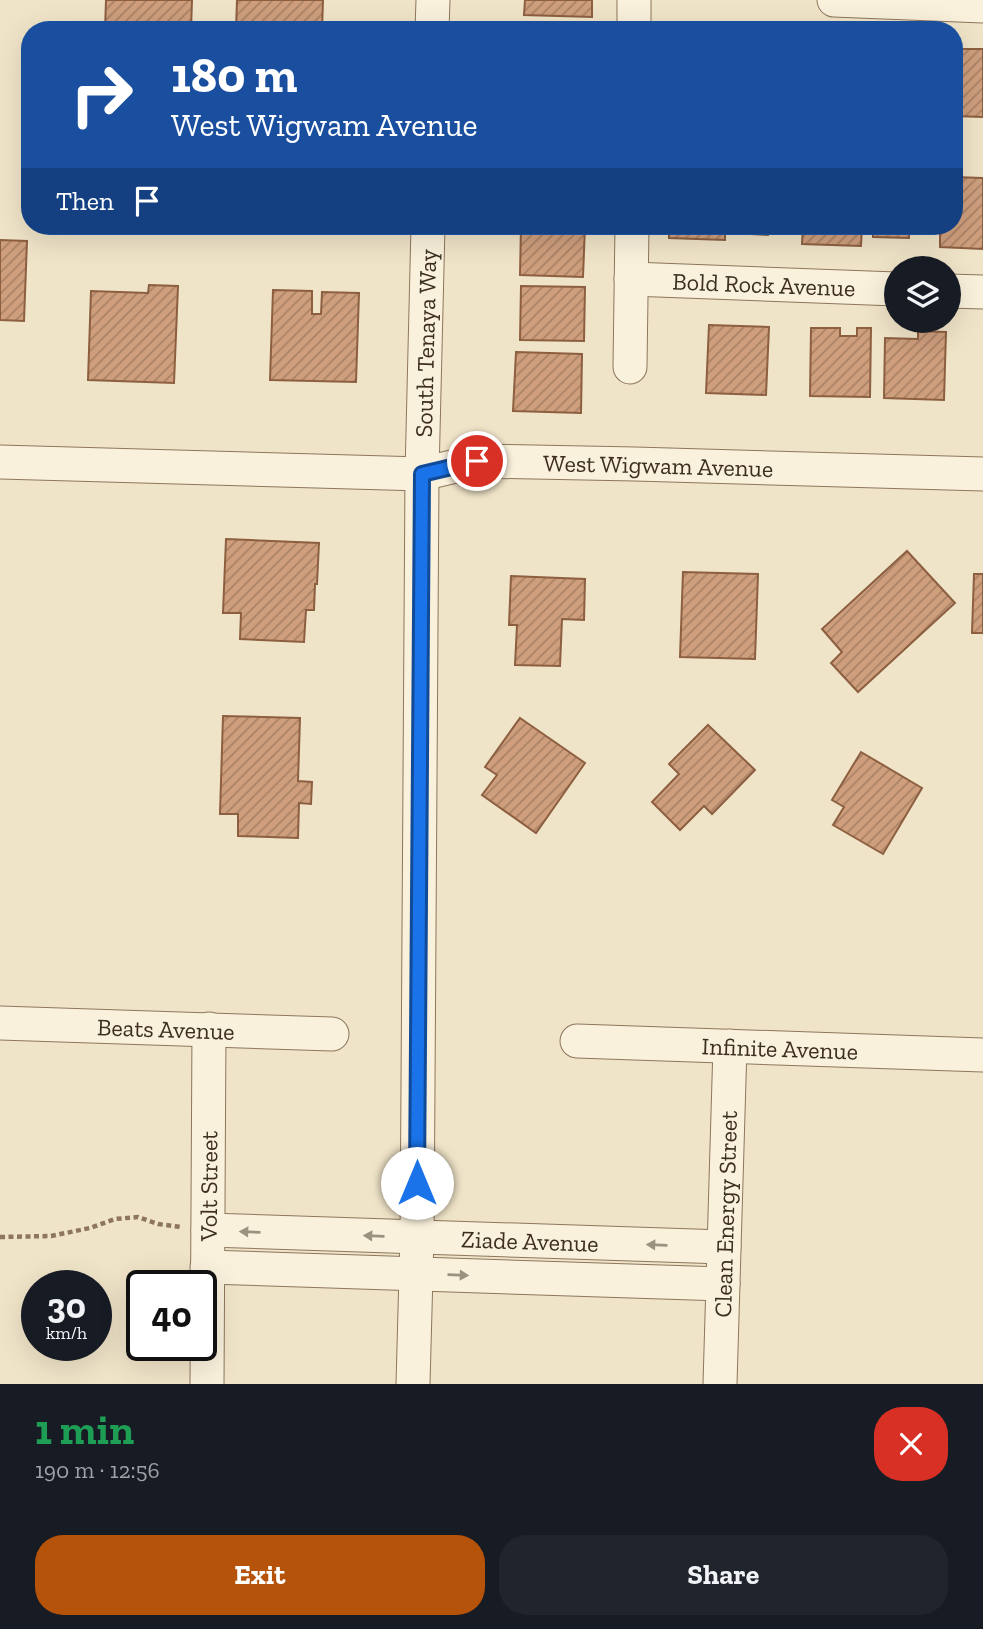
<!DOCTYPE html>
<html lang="en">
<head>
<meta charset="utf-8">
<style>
	:root { --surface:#171b24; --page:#20242c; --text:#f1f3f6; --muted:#9ea1a6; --accent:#b45309 }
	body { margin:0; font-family:"Zilla Slab",serif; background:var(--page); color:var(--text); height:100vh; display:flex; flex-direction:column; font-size:26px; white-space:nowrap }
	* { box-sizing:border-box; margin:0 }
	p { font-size:23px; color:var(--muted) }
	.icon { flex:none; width:38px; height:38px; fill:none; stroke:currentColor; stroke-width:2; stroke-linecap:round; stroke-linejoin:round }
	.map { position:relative; height:1384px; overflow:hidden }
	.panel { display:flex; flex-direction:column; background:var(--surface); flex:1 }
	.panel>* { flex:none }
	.hud { position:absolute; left:21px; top:21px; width:942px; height:214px; border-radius:28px; box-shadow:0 7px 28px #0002; background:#1a4fa0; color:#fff; overflow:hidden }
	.tools { position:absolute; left:884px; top:256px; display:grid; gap:14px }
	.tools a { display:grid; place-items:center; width:77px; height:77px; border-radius:50%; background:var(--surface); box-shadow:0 7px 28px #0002; font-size:35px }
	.speed { position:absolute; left:21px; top:1270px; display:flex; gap:14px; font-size:35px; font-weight:700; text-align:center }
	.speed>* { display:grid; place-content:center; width:91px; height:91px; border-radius:50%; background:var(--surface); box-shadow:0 7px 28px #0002; line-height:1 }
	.speed small { font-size:18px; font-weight:400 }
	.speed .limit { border:4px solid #111; border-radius:10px; background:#fff; color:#111 }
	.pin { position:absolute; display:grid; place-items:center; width:60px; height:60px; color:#fff; margin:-30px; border:4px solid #fff; border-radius:50%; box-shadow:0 2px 7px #0007 }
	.me { position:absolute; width:77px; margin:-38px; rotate:0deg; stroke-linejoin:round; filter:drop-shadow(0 0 5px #0008) }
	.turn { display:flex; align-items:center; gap:24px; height:147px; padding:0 35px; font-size:32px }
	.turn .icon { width:91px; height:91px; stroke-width:2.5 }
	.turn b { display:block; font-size:49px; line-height:60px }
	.then { display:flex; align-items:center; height:66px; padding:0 35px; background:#0003; gap:14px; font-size:26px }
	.round { display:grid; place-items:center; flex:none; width:74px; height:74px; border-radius:28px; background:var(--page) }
	.overview { display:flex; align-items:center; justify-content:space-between; height:119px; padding:0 35px }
	h1 { font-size:42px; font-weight:700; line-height:52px; color:#1e9e55 }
	.cta { display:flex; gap:14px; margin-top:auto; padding:14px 35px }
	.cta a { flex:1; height:80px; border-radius:28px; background:var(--accent); color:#fff; font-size:28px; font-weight:700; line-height:80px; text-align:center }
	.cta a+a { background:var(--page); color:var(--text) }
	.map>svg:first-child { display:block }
	.building { fill:url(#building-hatch); stroke:#8d5f41; stroke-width:2 }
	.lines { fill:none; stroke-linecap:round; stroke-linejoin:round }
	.minor-casing { stroke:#8d765c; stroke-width:35 }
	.path { stroke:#8d765c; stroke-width:4.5; stroke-dasharray:5 3.5; stroke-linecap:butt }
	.minor { stroke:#faf1dc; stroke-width:33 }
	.oneway { fill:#9c907e }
	.route-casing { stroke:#114b97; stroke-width:18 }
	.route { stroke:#1a73e8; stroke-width:12 }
	.labels { text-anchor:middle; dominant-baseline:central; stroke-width:5; stroke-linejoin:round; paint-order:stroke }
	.street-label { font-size:24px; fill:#3d2e20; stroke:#f7eed8 }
</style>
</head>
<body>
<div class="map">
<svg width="983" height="1384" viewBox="0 0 983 1384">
	<defs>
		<pattern id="building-hatch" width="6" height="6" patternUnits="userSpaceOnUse" patternTransform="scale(1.75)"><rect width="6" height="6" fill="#cf9f7d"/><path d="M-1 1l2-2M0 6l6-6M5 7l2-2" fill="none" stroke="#a98266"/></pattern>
	</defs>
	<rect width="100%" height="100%" fill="#f0e4c8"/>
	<g class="building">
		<path d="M 106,0 L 192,0 L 191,30 L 105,30 Z"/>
		<path d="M 237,0 L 323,0 L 322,30 L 236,30 Z"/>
		<path d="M 525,0 L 592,0 L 592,17 L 524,15 Z"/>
		<path d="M 525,25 L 590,26 L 590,30 L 525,30 Z"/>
		<path d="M 954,49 L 983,49 L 983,117 L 954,116 Z"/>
		<path d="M 954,177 L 983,178 L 983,249 L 940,247 L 940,226 L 954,226 Z"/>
		<path d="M 521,226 L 585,226 L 583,277 L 520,275 Z"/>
		<path d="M 669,226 L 725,226 L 725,240 L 669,238 Z"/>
		<path d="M 733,226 L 769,226 L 768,235 L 733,233 Z"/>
		<path d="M 803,226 L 862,226 L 861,246 L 802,244 Z"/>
		<path d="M 873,226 L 927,226 L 927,230 L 909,229 L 909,238 L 873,237 Z"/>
		<path d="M 0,240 L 27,241 L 24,321 L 0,320 Z"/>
		<path d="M 149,285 L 178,286 L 174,383 L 88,380 L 91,291 L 148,293 Z"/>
		<path d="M 521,286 L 585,287 L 584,341 L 520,340 Z"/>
		<path d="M 273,290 L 312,291 L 312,314 L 321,314 L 322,292 L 359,293 L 356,382 L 270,380 Z"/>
		<path d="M 709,325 L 769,327 L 766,395 L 706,393 Z"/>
		<path d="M 811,328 L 840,328 L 840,336 L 857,336 L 857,328 L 871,328 L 870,397 L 810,396 Z"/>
		<path d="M 918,331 L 946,332 L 944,400 L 884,398 L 885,338 L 918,339 Z"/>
		<path d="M 516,352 L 582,354 L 581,413 L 513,411 Z"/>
		<path d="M 226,539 L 319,543 L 317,584 L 315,584 L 314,610 L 306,610 L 304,642 L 240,639 L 241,613 L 223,613 Z"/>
		<path d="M 907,551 L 955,603 L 858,692 L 831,663 L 842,652 L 822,629 Z"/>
		<path d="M 683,572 L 758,574 L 755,659 L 680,657 Z"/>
		<path d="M 974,574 L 983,574 L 983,633 L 972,633 Z"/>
		<path d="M 511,576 L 585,579 L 584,620 L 562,619 L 560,666 L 515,665 L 517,625 L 509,625 Z"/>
		<path d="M 223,716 L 300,718 L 298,781 L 312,782 L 311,804 L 299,803 L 298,838 L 238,836 L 238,814 L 220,814 Z"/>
		<path d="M 520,718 L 585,763 L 536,833 L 482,795 L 497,775 L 485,767 Z"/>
		<path d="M 708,725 L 755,770 L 712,814 L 704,806 L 680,830 L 652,802 L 679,774 L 669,764 Z"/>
		<path d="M 861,752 L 922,788 L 883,854 L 833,825 L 844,807 L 832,800 Z"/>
	</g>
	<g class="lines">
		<defs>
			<g id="minor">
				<path d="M 834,0 L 983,6"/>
				<path d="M 432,30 L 433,0"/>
				<path d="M 634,30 L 634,0"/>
				<path id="s1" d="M 631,279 L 896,289"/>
				<path d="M 948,291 L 983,292"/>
				<path d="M 630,367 L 632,226"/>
				<path id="s2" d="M 0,462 L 422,474 L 477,461 L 635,464 L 983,474"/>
				<path id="s3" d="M 0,1023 L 332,1034"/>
				<path id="s4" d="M 577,1041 L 983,1055"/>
				<path id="s5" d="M 208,1230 L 724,1247"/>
				<path d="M 207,1267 L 723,1284"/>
				<path id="s6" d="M 207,1384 L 209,1029"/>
				<path id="s7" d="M 413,1384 L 417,1237 L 422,474 L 428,226"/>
				<path id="s8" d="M 720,1384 L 730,1046"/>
			</g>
		</defs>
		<use href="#minor" class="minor-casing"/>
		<path class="path" d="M 0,1237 L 51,1236 L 90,1228 L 115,1219 L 138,1217 L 158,1224 L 181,1227"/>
		<use href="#minor" class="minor"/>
	</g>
	<defs><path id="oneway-solid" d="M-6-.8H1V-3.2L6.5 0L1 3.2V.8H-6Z" transform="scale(1.75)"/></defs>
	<g class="oneway">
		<use href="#oneway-solid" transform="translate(250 1232) rotate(-178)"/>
		<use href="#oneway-solid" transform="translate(374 1236) rotate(-178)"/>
		<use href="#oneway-solid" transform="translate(657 1245) rotate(-178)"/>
		<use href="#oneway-solid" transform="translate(458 1275) rotate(2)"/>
	</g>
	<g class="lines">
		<defs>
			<path id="route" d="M 417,1183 L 422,474 L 477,461"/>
		</defs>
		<use href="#route" class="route-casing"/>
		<use href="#route" class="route"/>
	</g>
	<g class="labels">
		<g class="street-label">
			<text stroke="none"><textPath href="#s1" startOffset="133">Bold Rock Avenue</textPath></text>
			<text stroke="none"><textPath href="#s7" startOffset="1041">South Tenaya Way</textPath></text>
			<text stroke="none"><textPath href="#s2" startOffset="660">West Wigwam Avenue</textPath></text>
			<text stroke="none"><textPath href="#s3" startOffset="166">Beats Avenue</textPath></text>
			<text stroke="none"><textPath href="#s4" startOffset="203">Infinite Avenue</textPath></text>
			<text stroke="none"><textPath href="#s6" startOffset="198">Volt Street</textPath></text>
			<text stroke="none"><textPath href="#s8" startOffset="170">Clean Energy Street</textPath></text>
			<text stroke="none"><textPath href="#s5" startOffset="322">Ziade Avenue</textPath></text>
		</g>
	</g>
</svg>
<div class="tools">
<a><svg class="icon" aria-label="layers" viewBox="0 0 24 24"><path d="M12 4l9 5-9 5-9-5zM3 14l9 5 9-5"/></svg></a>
</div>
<div class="speed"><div>30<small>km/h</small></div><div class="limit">40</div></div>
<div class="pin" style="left:477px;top:461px;background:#d93025"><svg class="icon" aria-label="arrive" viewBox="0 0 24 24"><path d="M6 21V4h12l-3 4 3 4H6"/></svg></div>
<svg class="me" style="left:417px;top:1183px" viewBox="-20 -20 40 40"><circle r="19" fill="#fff"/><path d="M0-13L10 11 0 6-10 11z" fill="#1a73e8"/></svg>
<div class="hud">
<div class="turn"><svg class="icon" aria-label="right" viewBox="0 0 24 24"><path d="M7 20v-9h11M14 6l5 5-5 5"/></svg><div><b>180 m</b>West Wigwam Avenue</div></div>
<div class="then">Then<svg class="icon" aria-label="arrive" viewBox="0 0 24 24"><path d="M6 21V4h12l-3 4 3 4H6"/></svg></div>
</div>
</div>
<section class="panel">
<div class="overview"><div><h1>1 min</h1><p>190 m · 12:56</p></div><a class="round" style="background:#d93025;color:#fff"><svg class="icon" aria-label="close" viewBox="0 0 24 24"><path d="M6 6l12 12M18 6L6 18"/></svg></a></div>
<div class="cta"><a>Exit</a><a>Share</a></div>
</section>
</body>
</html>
